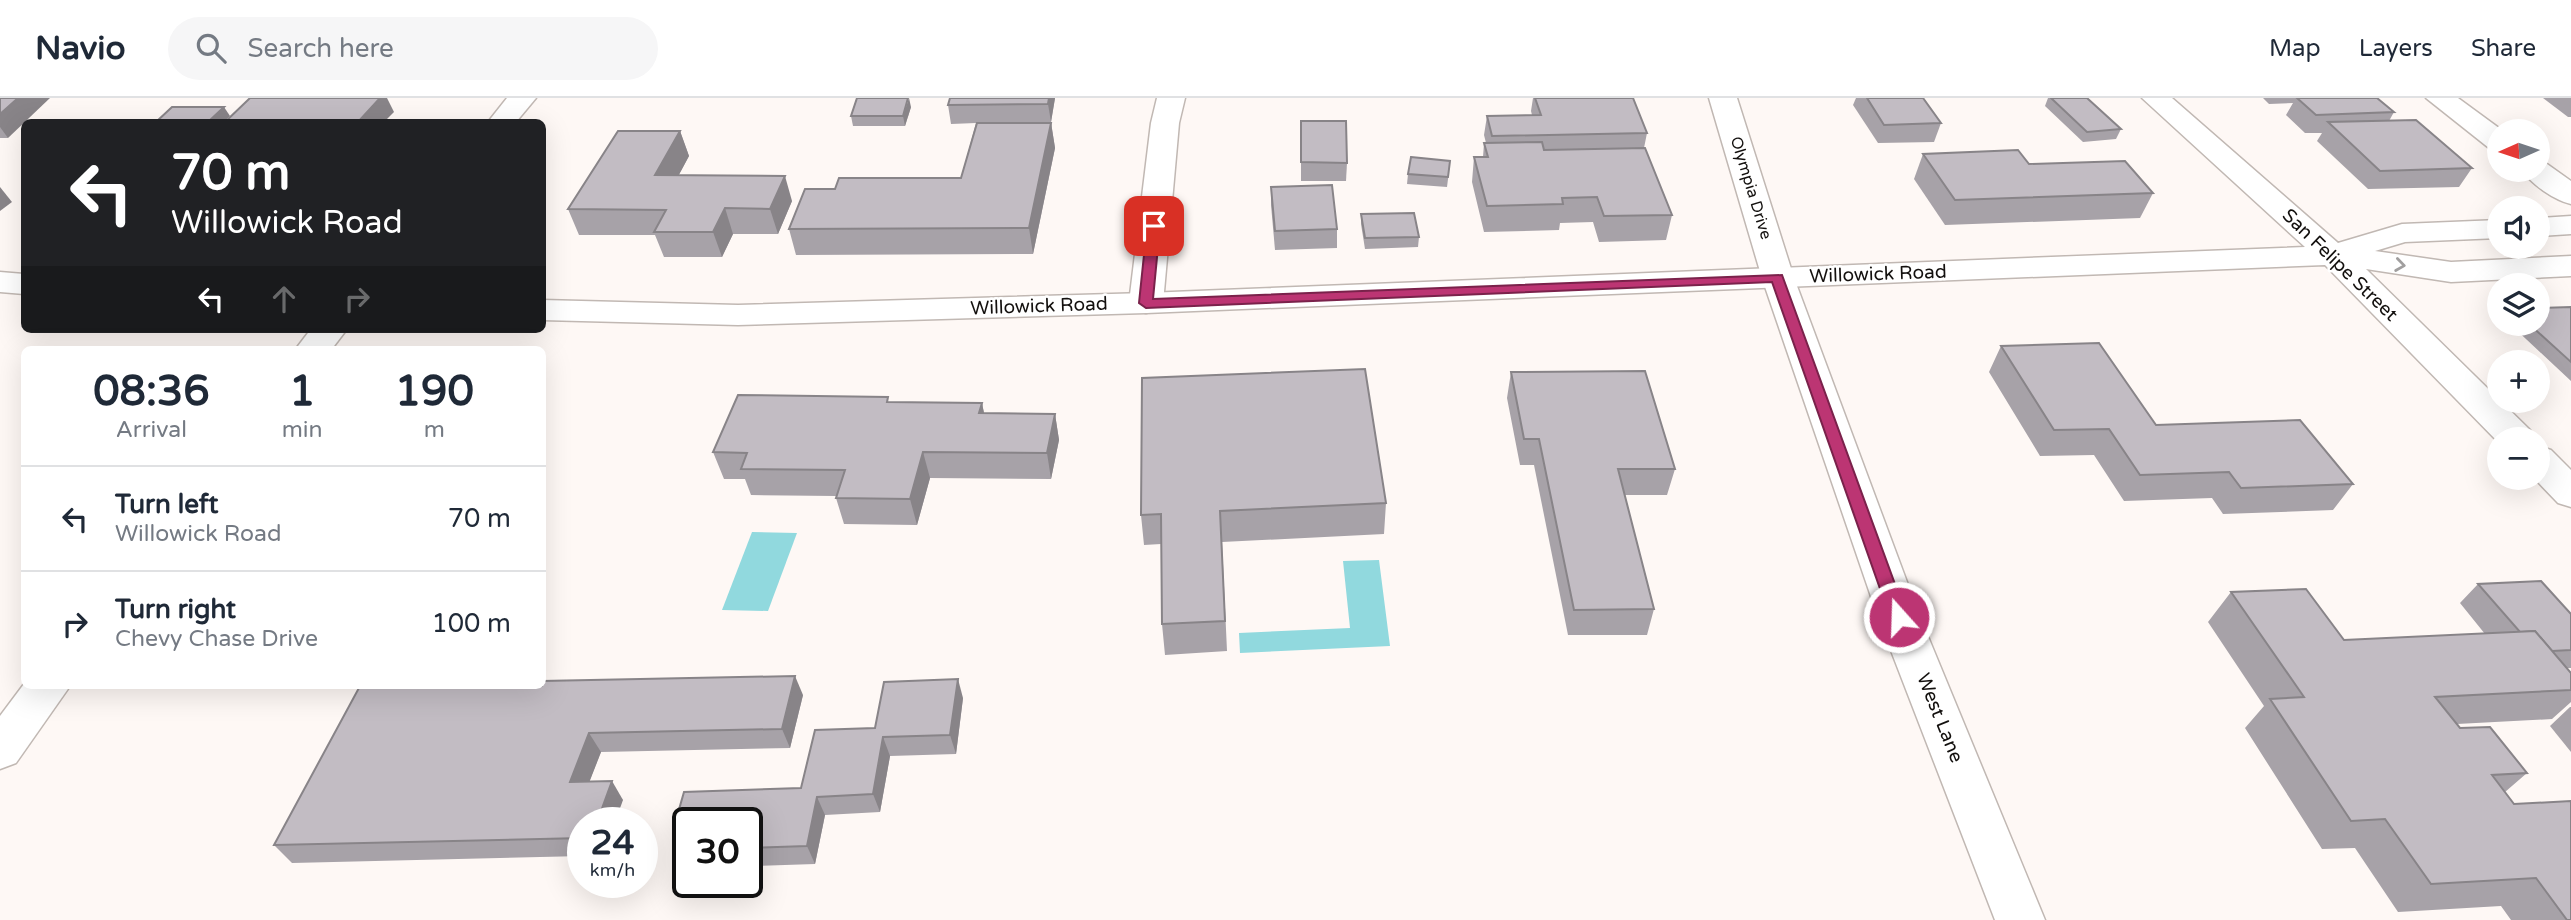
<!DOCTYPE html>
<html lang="en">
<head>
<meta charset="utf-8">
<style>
	:root { --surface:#fff; --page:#f6f6f7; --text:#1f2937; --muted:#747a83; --line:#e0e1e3 }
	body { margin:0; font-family:"Varela Round",sans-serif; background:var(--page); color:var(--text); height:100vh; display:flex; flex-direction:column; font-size:26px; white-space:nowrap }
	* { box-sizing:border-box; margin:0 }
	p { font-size:23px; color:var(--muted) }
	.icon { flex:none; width:38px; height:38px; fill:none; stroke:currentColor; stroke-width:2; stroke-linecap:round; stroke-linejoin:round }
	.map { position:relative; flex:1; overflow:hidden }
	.side { position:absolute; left:21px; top:248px; width:525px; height:343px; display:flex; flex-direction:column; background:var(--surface); border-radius:10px; box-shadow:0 7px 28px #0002 }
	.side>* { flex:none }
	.guide { position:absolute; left:21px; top:21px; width:525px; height:214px; border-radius:10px; box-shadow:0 7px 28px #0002; background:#202124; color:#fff; overflow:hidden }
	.needle { width:46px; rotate:267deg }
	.fabs { position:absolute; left:2487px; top:21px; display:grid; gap:14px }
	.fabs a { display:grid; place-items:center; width:63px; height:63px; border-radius:50%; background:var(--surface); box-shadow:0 7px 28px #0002; font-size:35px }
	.speed { position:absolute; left:567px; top:709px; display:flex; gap:14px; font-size:35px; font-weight:700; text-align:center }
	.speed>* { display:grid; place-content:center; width:91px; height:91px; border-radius:50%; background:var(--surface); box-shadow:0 7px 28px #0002; line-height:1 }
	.speed small { font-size:18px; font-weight:400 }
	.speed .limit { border:4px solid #111; border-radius:10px; background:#fff; color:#111 }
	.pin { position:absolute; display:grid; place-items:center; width:60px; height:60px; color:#fff; margin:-30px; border-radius:14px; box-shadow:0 4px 10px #0006 }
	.me { position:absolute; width:77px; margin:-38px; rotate:340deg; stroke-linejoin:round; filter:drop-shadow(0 0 5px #0008) }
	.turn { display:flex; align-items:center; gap:24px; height:147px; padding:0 35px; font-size:32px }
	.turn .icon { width:91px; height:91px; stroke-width:2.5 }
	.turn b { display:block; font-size:49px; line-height:60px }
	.lanes { display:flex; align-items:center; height:66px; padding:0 35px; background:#0003; justify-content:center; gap:35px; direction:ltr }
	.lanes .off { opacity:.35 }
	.eta { display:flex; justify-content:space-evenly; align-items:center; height:119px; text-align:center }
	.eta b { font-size:42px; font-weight:700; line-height:49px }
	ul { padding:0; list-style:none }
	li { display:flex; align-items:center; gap:21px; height:105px; padding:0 35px; border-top:2px solid var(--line) }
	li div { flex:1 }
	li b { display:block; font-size:26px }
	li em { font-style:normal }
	header { display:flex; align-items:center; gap:42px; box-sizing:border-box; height:98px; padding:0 35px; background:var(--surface); border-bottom:2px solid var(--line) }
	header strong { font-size:33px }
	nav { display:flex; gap:38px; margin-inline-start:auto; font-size:24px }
	.search { width:490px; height:63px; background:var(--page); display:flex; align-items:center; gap:18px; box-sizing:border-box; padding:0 24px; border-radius:38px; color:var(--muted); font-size:26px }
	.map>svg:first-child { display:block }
	.water { fill:#91d9de }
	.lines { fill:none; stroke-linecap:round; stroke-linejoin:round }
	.street-casing { stroke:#c1b8b3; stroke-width:3 }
	.secondary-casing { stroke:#c1b8b3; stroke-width:3 }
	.street { fill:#fff; fill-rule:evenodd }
	.secondary { fill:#fff; fill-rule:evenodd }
	.wall { fill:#a7a2a8 }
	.shaded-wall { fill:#888488 }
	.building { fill:#c2bcc3; stroke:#888488; stroke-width:2 }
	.oneway { stroke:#a19f9f }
	.route { fill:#bc3573; stroke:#7a224b; stroke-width:2 }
	.labels { text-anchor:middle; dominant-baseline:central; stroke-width:5; stroke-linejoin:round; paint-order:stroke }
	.far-street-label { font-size:16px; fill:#13100e; stroke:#fff }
	.street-label { font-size:19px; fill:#13100e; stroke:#fff }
</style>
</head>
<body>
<header>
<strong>Navio</strong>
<div class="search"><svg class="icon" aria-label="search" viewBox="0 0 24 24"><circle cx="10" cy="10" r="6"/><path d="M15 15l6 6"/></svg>Search here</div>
<nav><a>Map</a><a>Layers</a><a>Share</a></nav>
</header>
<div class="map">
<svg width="2571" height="822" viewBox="0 0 2571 822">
	<rect width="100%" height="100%" fill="#fef8f5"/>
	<g class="water">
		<path d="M 752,434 L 797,435 L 768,513 L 722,512 Z"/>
		<path d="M 1379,462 L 1390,548 L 1240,555 L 1239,535 L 1350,530 L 1343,463 Z"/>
	</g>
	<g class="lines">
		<defs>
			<g id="street">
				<path d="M 507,0 L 536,0 L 516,24 L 488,24 Z"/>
				<path d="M 1157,0 L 1185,0 L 1179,25 L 1163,205 L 1158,212 L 1146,215 L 1134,212 L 1129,205 L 1151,25 Z"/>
				<path d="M 1709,0 L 1737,0 L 1794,180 L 1920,519 L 2045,822 L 1995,822 L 1878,519 L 1762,180 Z"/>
				<path d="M 2426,0 L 2458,0 L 2503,33 L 2499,33 L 2499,53 L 2489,50 Z"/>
				<path d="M 2538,63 L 2547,66 L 2571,83 L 2571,106 C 2554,102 2531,86 2522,72 L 2538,72 Z"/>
				<path d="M 311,231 L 347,231 L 331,252 L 295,252 Z"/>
				<path d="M 24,586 L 70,588 L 16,665 L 0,671 L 0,618 Z"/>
			</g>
			<g id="secondary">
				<path d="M 2142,0 L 2172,0 L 2338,145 L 2402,126 L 2499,122 L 2499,140 L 2405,144 L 2375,153 L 2451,164 L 2571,158 L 2571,178 L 2451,184 L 2366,171 L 2530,332 L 2535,341 L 2499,341 L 2499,345 L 2325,167 L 1146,215 L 738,227 L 542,222 L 542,202 L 738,207 L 1146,195 L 2305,149 Z"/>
				<path d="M 2571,118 L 2571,136 L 2538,138 L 2538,120 Z"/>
				<path d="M 0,174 L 24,176 L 24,196 L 0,194 Z"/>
				<path d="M 2538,348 L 2551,352 L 2571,372 L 2571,409 L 2558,405 L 2534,380 L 2538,380 Z"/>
			</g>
		</defs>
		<use href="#street" class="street-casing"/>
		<use href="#secondary" class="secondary-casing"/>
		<use href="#street" class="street"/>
		<use href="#secondary" class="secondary"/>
	</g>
	<g class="wall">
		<path d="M 0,0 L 8,40 L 0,40 Z"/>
		<path d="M 950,0 L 1055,0 L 1051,24 L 1055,50 L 1033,156 L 796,157 L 789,131 L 835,91 L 961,80 L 976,25 L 951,26 L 948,7 Z"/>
		<path d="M 1533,0 L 1633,0 L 1647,35 L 1644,50 L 1672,117 L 1666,142 L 1599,144 L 1593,124 L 1560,125 L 1559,132 L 1484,134 L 1472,84 L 1474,59 L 1483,59 L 1484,45 L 1486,45 L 1484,37 L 1487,18 L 1532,17 L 1531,13 Z"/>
		<path d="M 1856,0 L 1923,0 L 1941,25 L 1934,44 L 1878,45 L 1853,7 Z"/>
		<path d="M 2048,0 L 2087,0 L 2121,31 L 2116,41 L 2083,44 L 2045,8 Z"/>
		<path d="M 2263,0 L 2377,0 L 2394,14 L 2389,23 L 2472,70 L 2459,89 L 2368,91 L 2317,43 L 2322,35 L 2305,35 L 2286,17 L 2293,5 L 2269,6 Z"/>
		<path d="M 2543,0 L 2571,0 L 2571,19 L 2568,19 Z"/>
		<path d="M 911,9 L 905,28 L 853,28 L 851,18 Z"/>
		<path d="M 1301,23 L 1347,65 L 1346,83 L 1301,83 Z"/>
		<path d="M 680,33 L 689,58 L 678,78 L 792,103 L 778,136 L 733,136 L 722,159 L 664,159 L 655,137 L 579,137 L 568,111 Z"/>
		<path d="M 1923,56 L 2029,66 L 2153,95 L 2140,120 L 1945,127 L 1914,81 Z"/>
		<path d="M 1449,73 L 1447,89 L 1407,86 L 1408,76 Z"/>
		<path d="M 1271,89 L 1337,131 L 1337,150 L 1275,152 L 1271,107 Z"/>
		<path d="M 1361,116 L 1419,139 L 1418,149 L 1365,151 L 1361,126 Z"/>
		<path d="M 2571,209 L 2571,283 L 2510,226 L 2538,226 Z"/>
		<path d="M 2001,248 L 2156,327 L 2353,386 L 2333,412 L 2223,416 L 2212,400 L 2124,403 L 2094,357 L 2040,358 L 1989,274 Z"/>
		<path d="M 1511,274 L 1675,371 L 1667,397 L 1625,397 L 1654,511 L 1647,537 L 1568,537 L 1534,367 L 1520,367 L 1507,300 Z"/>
		<path d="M 890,304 L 982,305 L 984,315 L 1055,316 L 1059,342 L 1051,381 L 930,380 L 917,427 L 844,426 L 836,400 L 836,398 L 751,397 L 745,381 L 724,381 L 713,354 Z"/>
		<path d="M 1386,405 L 1384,436 L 1222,444 L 1227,553 L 1165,557 L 1162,526 L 1161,446 L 1144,447 L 1141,417 Z"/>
		<path d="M 2478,486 L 2571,552 L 2571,570 L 2567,570 L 2571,575 L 2571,604 L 2552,621 L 2457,626 L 2460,630 L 2527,675 L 2505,694 L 2571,822 L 2511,822 L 2501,808 L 2398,814 L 2355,750 L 2322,751 L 2245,630 L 2264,608 L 2208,524 L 2231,494 L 2344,542 L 2485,536 L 2460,505 Z"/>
		<path d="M 360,588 L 803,597 L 790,650 L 601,654 L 589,684 L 623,702 L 583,724 L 583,758 L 292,765 L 274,747 Z"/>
		<path d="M 963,600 L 956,656 L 890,658 L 880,714 L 825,717 L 815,766 L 754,768 L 747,755 L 747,741 L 750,731 L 747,731 L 747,724 L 688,724 L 688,732 L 678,715 L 801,690 L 875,630 Z"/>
		<path d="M 2570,609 L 2571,609 L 2571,654 L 2550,628 Z"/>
	</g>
	<g class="shaded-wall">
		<path d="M 18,0 L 50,0 L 8,40 L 0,29 L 0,16 Z"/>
		<path d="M 380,0 L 387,0 L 394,14 L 384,24 L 358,24 Z"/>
		<path d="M 909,0 L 911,9 L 905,28 L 903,18 Z"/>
		<path d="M 1049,0 L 1055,0 L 1051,24 L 1048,6 Z"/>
		<path d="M 224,9 L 230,18 L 224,24 L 208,24 Z"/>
		<path d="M 1051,25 L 1055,50 L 1033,156 L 1029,130 Z"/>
		<path d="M 680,33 L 689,58 L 665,103 L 655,77 Z"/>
		<path d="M 785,78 L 792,103 L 778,136 L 770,111 Z"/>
		<path d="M 0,89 L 12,104 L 0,113 Z"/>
		<path d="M 725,110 L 733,136 L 722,159 L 713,134 Z"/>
		<path d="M 982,305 L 987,331 L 979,315 Z"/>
		<path d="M 1055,316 L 1059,342 L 1051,381 L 1047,355 Z"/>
		<path d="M 923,354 L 930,380 L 917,427 L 910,401 Z"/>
		<path d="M 795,578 L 803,597 L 790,650 L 782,631 Z"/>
		<path d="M 958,581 L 963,600 L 956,656 L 950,637 Z"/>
		<path d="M 589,635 L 601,654 L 582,703 L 570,684 Z"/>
		<path d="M 883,639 L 890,658 L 880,714 L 873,696 Z"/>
		<path d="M 612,683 L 623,702 L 615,724 L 597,724 Z"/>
		<path d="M 817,699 L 825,717 L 815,766 L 807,748 Z"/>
	</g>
	<g class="building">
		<path d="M 0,0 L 18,0 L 0,16 Z"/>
		<path d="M 250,0 L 380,0 L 358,24 L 225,24 Z"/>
		<path d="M 857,0 L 908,0 L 903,18 L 851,18 Z"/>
		<path d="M 950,0 L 1049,0 L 1048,6 L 948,7 Z"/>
		<path d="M 1535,0 L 1633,0 L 1647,35 L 1492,38 L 1487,18 L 1541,17 Z"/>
		<path d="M 1867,0 L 1923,0 L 1941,25 L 1884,27 Z"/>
		<path d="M 2051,0 L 2087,0 L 2121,31 L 2087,34 Z"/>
		<path d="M 2297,0 L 2377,0 L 2394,14 L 2316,17 Z"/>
		<path d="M 172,9 L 224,9 L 208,24 L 156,24 Z"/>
		<path d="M 2416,22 L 2472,70 L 2380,73 L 2328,24 Z"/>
		<path d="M 1301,23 L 1346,23 L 1347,65 L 1301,64 Z"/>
		<path d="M 977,25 L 1051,25 L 1029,130 L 789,131 L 805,91 L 835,91 L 839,80 L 961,80 Z"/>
		<path d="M 618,33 L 680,33 L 655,77 L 785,78 L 770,111 L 725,110 L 713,134 L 654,134 L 666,112 L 568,111 Z"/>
		<path d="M 1542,44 L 1544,52 L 1645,50 L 1672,117 L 1604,118 L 1597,99 L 1562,100 L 1563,106 L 1487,108 L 1474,59 L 1488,59 L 1484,45 Z"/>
		<path d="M 2018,52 L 2029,66 L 2125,63 L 2153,95 L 1955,102 L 1923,56 Z"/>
		<path d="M 1411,59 L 1450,63 L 1448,79 L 1408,76 Z"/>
		<path d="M 1332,87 L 1337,131 L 1275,133 L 1271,89 Z"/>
		<path d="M 1414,115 L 1419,139 L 1365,140 L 1361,116 Z"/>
		<path d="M 2571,209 L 2571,264 L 2529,226 L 2538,226 L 2538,210 Z"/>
		<path d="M 2099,245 L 2156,327 L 2300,322 L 2353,386 L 2241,390 L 2229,374 L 2140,377 L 2109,331 L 2054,332 L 2001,248 Z"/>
		<path d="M 1365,271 L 1386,405 L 1220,413 L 1225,523 L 1162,526 L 1161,416 L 1141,417 L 1142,280 Z"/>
		<path d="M 1645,273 L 1675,371 L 1618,371 L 1654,511 L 1574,512 L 1539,341 L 1524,341 L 1511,274 Z"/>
		<path d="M 738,297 L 888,299 L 887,304 L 982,305 L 979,315 L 1055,316 L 1047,355 L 923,354 L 910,401 L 836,400 L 845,372 L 741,371 L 747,355 L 713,354 Z"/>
		<path d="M 2541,483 L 2571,516 L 2571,552 L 2552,553 L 2535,533 L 2520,534 L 2478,486 Z"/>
		<path d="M 2306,491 L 2344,542 L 2535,533 L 2571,575 L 2571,592 L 2435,599 L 2460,630 L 2490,629 L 2527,675 L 2492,677 L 2514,706 L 2571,703 L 2571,822 L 2567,822 L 2536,780 L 2431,786 L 2385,721 L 2351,723 L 2270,601 L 2304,599 L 2231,494 Z"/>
		<path d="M 795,578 L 782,631 L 589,635 L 570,684 L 612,683 L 597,724 L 583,724 L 583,740 L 274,747 L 360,588 L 542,588 L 542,583 Z"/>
		<path d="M 958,581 L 950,637 L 883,639 L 873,696 L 817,699 L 807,748 L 747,750 L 747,741 L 754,712 L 678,715 L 684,694 L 801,690 L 815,632 L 875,630 L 884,584 Z"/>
	</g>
	<defs><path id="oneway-chevron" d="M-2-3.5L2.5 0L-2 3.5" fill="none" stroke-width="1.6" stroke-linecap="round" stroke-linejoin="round" transform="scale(1.75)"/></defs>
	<use class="oneway" href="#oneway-chevron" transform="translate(2400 167) rotate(8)"/>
	<path class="route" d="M 1154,124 L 1160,128 L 1153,201 L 1782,177 L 1907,519 L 1905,523 L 1893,523 L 1890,519 L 1772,184 L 1146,210 L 1139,205 L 1147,128 Z"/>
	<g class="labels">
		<g class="far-street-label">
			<text transform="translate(1751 90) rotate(73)">Olympia Drive</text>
		</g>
		<g class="street-label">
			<text transform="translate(2340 167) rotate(44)">San Felipe Street</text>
			<text transform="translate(1878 176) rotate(-2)">Willowick Road</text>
			<text transform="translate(1039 208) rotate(-2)">Willowick Road</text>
			<text transform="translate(1940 620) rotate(68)">West Lane</text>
		</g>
	</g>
</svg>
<div class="fabs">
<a><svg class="needle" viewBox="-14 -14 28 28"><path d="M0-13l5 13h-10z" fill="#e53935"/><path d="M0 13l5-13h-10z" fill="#747a83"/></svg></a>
<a><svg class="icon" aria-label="sound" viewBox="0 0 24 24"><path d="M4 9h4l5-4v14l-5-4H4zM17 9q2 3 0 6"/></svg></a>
<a><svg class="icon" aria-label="layers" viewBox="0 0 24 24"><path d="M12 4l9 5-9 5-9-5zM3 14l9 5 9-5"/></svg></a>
<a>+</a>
<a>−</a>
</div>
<div class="speed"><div>24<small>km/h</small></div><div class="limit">30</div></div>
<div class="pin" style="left:1154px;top:128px;background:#d93025"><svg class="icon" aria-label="arrive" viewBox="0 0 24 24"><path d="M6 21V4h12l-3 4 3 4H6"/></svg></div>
<svg class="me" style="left:1899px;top:519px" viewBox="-20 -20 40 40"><circle r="17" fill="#bc3573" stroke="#fff" stroke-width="3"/><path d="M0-11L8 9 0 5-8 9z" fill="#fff"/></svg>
<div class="guide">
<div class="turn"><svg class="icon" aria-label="left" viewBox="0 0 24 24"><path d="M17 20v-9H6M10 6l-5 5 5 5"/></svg><div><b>70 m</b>Willowick Road</div></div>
<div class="lanes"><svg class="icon" aria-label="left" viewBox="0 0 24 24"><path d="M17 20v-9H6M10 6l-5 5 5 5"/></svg><svg class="icon off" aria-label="ahead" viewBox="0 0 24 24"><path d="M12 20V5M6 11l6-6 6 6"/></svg><svg class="icon off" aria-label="right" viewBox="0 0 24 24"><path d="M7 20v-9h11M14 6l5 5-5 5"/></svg></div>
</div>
<section class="side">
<div class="eta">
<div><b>08:36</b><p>Arrival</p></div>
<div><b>1</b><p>min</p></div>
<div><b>190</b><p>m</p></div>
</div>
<ul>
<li><svg class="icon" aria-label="left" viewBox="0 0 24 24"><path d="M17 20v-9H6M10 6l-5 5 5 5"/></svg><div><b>Turn left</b><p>Willowick Road</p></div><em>70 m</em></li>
<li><svg class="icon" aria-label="right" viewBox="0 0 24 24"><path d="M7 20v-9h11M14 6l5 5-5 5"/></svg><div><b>Turn right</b><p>Chevy Chase Drive</p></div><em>100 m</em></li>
</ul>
</section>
</div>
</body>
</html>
